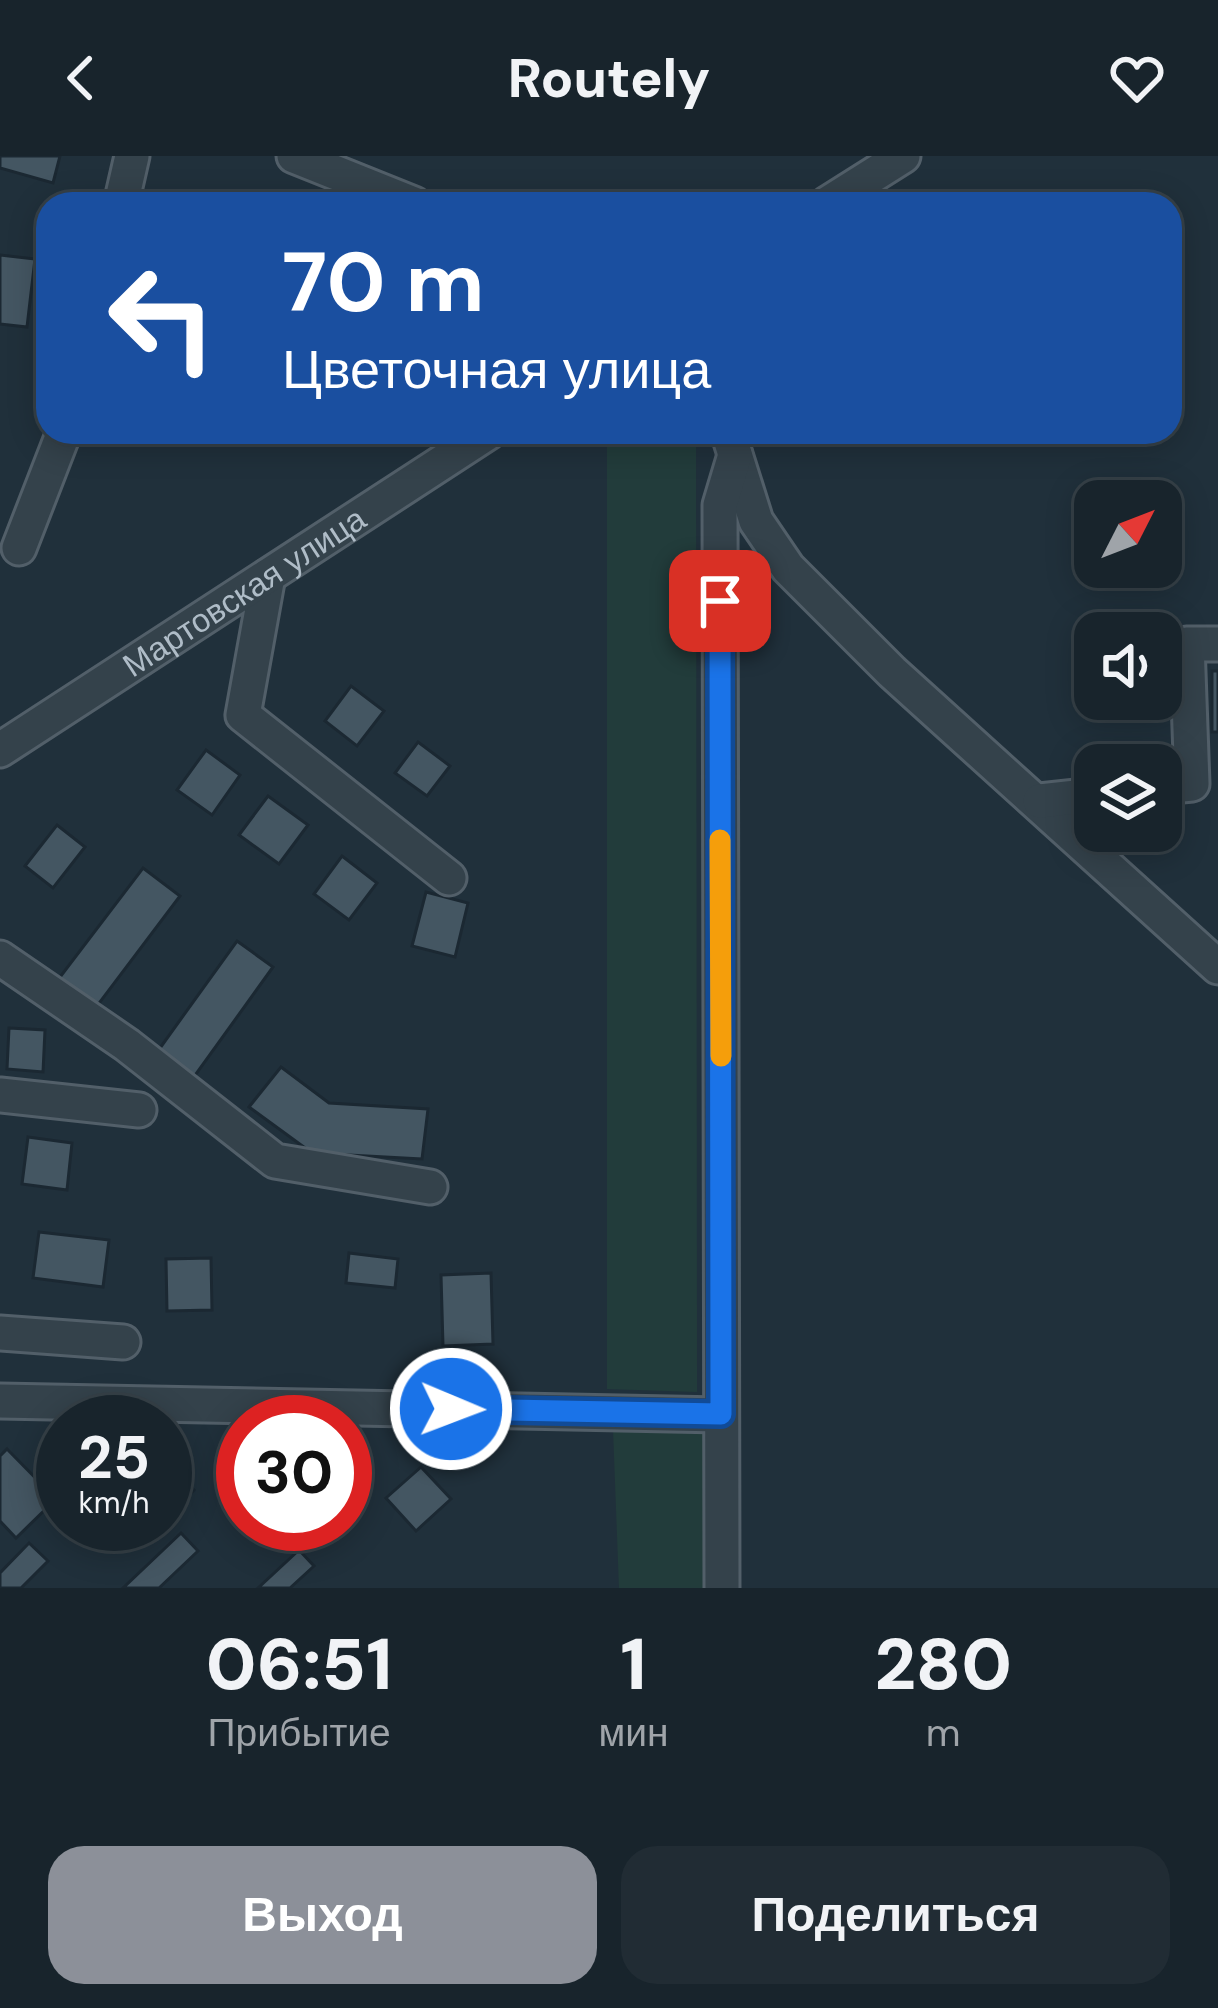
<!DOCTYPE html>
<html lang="ru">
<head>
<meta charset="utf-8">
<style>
	:root { --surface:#18242c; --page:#212c34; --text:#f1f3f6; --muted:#9fa4a9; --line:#364148; --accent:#8c9099 }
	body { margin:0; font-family:"DM Sans",sans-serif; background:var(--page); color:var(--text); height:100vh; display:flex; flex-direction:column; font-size:45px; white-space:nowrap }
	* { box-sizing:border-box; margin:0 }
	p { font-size:39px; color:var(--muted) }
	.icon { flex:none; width:66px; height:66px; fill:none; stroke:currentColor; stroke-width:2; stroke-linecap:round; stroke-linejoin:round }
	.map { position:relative; height:1432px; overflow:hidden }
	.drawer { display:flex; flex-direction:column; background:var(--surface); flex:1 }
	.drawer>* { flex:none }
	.banner { position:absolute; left:36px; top:36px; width:1146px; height:252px; border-radius:36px; box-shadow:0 6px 30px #0003,0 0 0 3px var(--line); background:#1a4fa0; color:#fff; overflow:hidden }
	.needle { width:78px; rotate:48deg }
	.tools { position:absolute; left:1074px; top:324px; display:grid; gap:24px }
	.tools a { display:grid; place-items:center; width:108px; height:108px; border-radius:24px; background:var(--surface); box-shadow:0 6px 30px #0003,0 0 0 3px var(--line); font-size:60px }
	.speed { position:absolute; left:36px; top:1239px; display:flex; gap:24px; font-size:60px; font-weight:700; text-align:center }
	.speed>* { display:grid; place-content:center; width:156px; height:156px; border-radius:50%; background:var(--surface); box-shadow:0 6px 30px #0003,0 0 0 3px var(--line); line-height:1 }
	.speed small { font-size:30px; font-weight:400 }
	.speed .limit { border:18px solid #d22; background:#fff; color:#111 }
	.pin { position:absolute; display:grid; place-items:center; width:102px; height:102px; color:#fff; margin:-51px; border-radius:24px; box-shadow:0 6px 18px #0006 }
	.me { position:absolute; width:132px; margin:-66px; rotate:91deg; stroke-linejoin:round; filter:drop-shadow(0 0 9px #0008) }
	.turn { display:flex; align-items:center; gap:42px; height:252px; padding:0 48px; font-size:54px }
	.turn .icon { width:156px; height:156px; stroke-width:2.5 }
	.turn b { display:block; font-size:84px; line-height:102px }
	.eta { display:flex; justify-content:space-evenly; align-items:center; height:204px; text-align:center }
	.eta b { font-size:72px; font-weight:800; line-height:84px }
	.cta { display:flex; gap:24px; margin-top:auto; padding:24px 48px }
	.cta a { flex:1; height:138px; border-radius:36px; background:var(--accent); color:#fff; font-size:48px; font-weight:800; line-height:138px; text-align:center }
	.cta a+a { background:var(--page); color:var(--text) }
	header { display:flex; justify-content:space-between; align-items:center; height:156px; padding:0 48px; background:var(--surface); font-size:54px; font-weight:800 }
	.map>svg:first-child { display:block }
	.green { fill:#223c3b }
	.building { fill:#445662; stroke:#1b2832; stroke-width:3 }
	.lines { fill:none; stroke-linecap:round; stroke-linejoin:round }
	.minor-casing { stroke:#525f69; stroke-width:39 }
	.minor { stroke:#34424b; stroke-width:33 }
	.route-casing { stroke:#114b97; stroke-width:30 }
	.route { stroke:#1a73e8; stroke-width:21 }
	.slow { stroke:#f59e0b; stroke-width:21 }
	.labels { text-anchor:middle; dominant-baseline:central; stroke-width:10; stroke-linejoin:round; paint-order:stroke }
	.street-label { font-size:33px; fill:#afbcc7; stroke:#192630 }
</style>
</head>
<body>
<header><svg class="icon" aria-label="back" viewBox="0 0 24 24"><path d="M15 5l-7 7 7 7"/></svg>Routely<svg class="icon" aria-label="heart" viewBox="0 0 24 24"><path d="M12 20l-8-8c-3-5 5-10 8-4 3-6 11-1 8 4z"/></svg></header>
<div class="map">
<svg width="1218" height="1432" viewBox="0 0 1218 1432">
	<rect width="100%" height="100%" fill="#20303b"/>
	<g class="green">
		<path d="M 607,276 L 696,276 L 697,1236 L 607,1233 Z"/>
		<path d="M 613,1273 L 703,1276 L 705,1432 L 619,1432 Z"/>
	</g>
	<g class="building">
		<path d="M 0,0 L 60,0 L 53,27 L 0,12 Z"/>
		<path d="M 0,99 L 35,103 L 27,171 L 0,168 Z"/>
		<rect x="1212" y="515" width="6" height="61"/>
		<path d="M 351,530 L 384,555 L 357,590 L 325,565 Z"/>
		<path d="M 418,586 L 450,610 L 427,640 L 395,617 Z"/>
		<path d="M 206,594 L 240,619 L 212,659 L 177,634 Z"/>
		<path d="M 268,640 L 308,669 L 279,708 L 239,679 Z"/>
		<path d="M 57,669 L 85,691 L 53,732 L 25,710 Z"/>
		<path d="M 342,700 L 377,727 L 349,764 L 314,738 Z"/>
		<path d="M 143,712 L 180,740 L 94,854 L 57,825 Z"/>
		<path d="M 426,736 L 468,747 L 455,801 L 412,790 Z"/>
		<path d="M 237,785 L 273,811 L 191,925 L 155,899 Z"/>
		<path d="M 9,872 L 45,874 L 43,916 L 7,913 Z"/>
		<path d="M 281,911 L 329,947 L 428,953 L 422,1003 L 312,997 L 249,951 Z"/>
		<path d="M 28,981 L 72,987 L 67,1034 L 22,1028 Z"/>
		<path d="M 39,1076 L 109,1084 L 103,1131 L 33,1122 Z"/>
		<path d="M 349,1097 L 398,1103 L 395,1132 L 346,1127 Z"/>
		<path d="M 211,1102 L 212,1154 L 167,1155 L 166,1103 Z"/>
		<path d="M 491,1117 L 493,1188 L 443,1190 L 441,1119 Z"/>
		<path d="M 7,1293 L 56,1343 L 16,1382 L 0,1365 L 0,1300 Z"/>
		<path d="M 165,1305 L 194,1334 L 165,1364 Z"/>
		<path d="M 421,1311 L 451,1343 L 416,1375 L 386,1342 Z"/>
		<path d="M 181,1377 L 198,1395 L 159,1432 L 123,1432 Z"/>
		<path d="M 29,1387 L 48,1405 L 21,1432 L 0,1432 L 0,1417 Z"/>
		<path d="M 299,1394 L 314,1410 L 290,1432 L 258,1432 Z"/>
	</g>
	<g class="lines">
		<defs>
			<g id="minor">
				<path d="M 294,0 L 414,48"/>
				<path d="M 121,48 L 132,0"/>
				<path d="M 827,48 L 903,0"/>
				<path d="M 728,276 L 756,365 L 788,412 L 892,516 L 1218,811"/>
				<path d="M 19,392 L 64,276"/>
				<path d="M 268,420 L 243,559 L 449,722"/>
				<path id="s1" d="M 0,594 L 489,276"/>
				<path d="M 1161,631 L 1192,628 L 1187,488 L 1218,488"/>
				<path d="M 1040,645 L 1095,639"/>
				<path d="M 0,802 L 127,889 L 275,1005 L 430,1031"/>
				<path d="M 0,939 L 139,954"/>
				<path d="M 0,1177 L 123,1186"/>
				<path d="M 0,1245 L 721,1259"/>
				<path d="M 722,1432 L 720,349 L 735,299"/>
			</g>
		</defs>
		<use href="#minor" class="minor-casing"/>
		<use href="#minor" class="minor"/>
	</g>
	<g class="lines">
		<defs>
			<path id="route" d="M 451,1253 L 721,1258 L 720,445"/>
		</defs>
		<use href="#route" class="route-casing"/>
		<use href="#route" class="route"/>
		<path class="slow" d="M 720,684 L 721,900"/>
	</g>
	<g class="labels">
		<g class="street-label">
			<text stroke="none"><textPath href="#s1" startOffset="291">Мартовская улица</textPath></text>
		</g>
	</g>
</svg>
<div class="tools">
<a><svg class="needle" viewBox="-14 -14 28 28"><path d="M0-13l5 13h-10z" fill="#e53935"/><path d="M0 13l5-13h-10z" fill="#9fa4a9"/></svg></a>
<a><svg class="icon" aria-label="sound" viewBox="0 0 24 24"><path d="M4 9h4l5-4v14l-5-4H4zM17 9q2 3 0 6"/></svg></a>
<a><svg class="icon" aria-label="layers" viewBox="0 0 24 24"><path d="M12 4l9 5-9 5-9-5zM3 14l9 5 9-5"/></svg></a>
</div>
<div class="speed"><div>25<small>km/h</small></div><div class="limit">30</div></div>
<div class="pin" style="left:720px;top:445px;background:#d93025"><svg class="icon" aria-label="arrive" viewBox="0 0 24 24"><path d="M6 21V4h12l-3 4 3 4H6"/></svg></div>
<svg class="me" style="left:451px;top:1253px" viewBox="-20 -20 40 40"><circle r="17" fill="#1a73e8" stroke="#fff" stroke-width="3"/><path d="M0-11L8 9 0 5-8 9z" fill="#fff"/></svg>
<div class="banner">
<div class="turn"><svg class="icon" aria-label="left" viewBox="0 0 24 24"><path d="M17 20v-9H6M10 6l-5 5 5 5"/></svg><div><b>70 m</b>Цветочная улица</div></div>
</div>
</div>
<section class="drawer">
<div class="eta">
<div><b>06:51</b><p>Прибытие</p></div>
<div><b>1</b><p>мин</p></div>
<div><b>280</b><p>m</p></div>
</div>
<div class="cta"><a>Выход</a><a>Поделиться</a></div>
</section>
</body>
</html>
